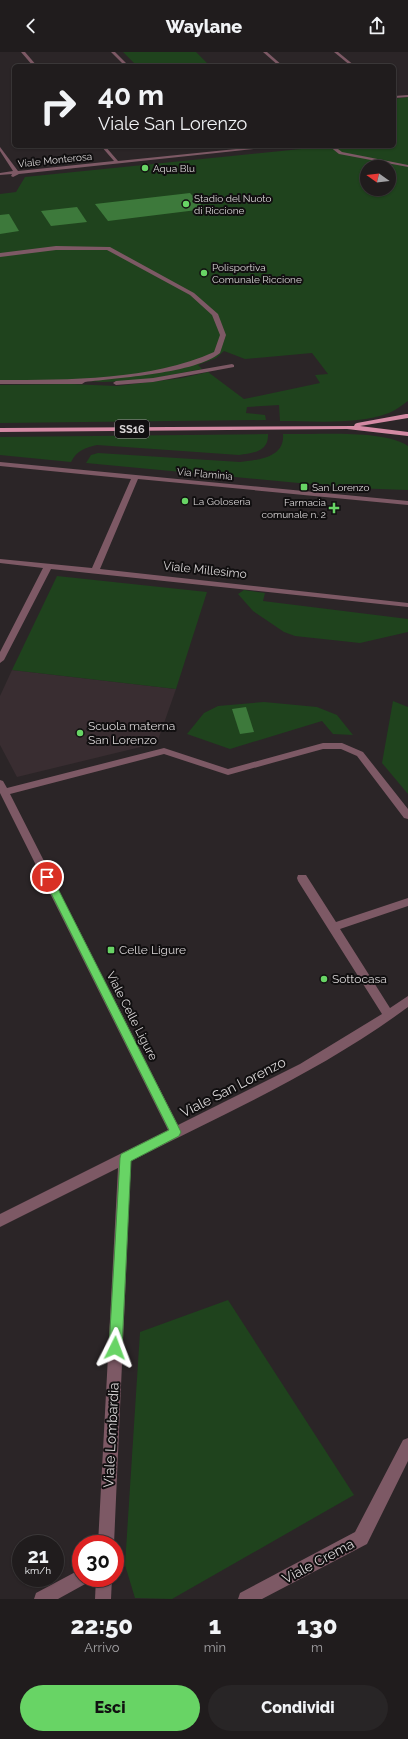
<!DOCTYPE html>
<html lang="it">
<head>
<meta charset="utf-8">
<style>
	:root { --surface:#201c1d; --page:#282526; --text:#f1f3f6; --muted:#a2a1a4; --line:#3d3a3b; --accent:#68d465 }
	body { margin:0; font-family:Raleway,sans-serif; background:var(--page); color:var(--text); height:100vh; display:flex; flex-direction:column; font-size:15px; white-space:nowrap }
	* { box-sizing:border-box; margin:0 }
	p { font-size:13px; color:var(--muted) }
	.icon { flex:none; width:22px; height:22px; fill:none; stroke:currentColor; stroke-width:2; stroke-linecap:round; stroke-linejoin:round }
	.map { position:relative; height:1547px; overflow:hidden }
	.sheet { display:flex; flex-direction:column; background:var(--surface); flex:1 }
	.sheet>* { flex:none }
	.banner { position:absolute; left:12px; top:12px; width:384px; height:84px; border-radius:6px; box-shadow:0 1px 3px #0004,0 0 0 1px var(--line); background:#201c1d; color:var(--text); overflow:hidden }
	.needle { width:26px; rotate:284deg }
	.buttons { position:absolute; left:360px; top:108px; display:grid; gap:8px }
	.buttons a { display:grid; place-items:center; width:36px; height:36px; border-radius:50%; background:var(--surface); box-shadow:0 1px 3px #0004,0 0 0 1px var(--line); font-size:20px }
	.speed { position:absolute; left:12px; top:1483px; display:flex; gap:8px; font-size:20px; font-weight:700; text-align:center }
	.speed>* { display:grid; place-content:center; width:52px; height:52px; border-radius:50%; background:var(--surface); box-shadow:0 1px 3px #0004,0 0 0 1px var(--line); line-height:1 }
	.speed small { font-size:10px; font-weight:400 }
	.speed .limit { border:6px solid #d22; background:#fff; color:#111 }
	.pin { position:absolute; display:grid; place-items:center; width:34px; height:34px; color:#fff; margin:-17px; border:2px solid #fff; border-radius:50%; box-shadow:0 1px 4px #0007 }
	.me { position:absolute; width:44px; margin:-22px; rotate:3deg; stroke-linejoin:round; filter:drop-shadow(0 0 3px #0008) }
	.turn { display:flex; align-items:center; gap:14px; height:84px; padding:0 20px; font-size:18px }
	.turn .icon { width:52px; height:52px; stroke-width:2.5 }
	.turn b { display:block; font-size:28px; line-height:34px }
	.eta { display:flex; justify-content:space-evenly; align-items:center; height:68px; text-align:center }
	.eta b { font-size:24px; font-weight:800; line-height:28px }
	.primary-button { display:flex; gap:8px; margin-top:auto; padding:8px 20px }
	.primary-button a { flex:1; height:46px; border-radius:24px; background:var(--accent); color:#111; font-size:16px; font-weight:800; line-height:46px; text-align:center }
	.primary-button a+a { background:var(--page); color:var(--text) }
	header { display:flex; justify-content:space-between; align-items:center; height:52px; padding:0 20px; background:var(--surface); font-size:18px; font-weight:800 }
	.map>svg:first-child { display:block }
	.built { fill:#392d31 }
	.green { fill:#1f431d; fill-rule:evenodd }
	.water { fill:#3d793b }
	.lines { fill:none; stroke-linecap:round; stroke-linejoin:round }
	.minor { fill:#7d5965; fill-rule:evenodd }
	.major { fill:#d48aa4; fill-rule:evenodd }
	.route { fill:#68d465; stroke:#448a42 }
	.poi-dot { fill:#68d465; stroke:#110f10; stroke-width:1.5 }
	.labels { text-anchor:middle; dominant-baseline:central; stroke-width:4; stroke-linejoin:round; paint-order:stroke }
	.far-street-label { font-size:10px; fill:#d9d5d6; stroke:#110f10 }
	.far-poi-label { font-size:10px; fill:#d9d5d6; stroke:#110f10; text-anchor:start }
	.shield { fill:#110f10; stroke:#9d9a9b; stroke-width:1 }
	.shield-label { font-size:11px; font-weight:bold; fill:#d9d5d6 }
	.street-label { font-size:12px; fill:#d9d5d6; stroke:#110f10 }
	.poi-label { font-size:12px; fill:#d9d5d6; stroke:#110f10; text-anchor:start }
	.near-street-label { font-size:14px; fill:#d9d5d6; stroke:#110f10 }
</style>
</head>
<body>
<header><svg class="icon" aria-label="back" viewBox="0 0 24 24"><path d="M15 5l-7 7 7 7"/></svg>Waylane<svg class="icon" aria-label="share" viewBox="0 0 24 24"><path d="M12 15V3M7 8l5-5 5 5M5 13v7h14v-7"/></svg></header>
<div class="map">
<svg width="408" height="1547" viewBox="0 0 408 1547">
	<rect width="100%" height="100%" fill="#2b2527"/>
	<path class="built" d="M 12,618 L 176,637 L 157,691 L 17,725 L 0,693 L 0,644 Z"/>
	<g class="green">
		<path d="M 123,0 L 196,0 L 210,14 L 137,14 Z"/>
		<path d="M 408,45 L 408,349 C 402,353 396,358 389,361 C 356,373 315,369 280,369 L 279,353 L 247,355 L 246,361 L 265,363 L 266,368 L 0,371 L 0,333 L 70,332 L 117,334 L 182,326 L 208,320 L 244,347 L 320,331 L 315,323 L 328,322 L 312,301 L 245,307 L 224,299 L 216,306 L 198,313 L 202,317 L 155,326 L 130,329 L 103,330 L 70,328 L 0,328 L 0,142 L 16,140 L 25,125 L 330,94 L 394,94 L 394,47 ZM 367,115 L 389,115 L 389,137 L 367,137 Z"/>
		<path d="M 268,382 C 269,400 253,401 239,403 L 97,393 C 85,396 77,398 71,410 L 0,403 L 0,385 Z"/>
		<path d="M 283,382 C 314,383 384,377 408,394 L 408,438 L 351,436 L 86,411 L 91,403 L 98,401 L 240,410 C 257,408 285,406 283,382 Z"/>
		<path d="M 57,524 L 207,540 L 176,637 L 12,618 Z"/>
		<path d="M 244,538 L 265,541 L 263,549 L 408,567 L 408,580 L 360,591 L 295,584 L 284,580 L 253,559 L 238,542 Z"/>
		<path d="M 393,649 L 408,655 L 408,742 L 382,711 Z"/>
		<path d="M 264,650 L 317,655 L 337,663 L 353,683 L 333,682 L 322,669 L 230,697 L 187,682 L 204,661 L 218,654 Z"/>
		<path d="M 228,1248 L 354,1443 L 172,1547 L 135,1546 L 125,1513 L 140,1280 Z"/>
	</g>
	<g class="water">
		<path d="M 190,141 L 205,157 L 108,169 L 95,152 Z"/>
		<path d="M 77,155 L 87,170 L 51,174 L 41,159 Z"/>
		<path d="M 9,162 L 19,179 L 0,182 L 0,163 Z"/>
		<path d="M 246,655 L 254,680 L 240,682 L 232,657 Z"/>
	</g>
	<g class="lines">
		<g class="minor">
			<path d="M 21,0 L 25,0 L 37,14 L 33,14 Z"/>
			<path d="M 111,0 L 115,0 L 129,14 L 125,14 Z"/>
			<path d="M 263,0 L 267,0 L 283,14 L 279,14 Z"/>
			<path d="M 334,0 L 338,0 L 355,14 L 351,14 Z"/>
			<path d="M 408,43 L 408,45 L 394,46 L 394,44 Z"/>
			<path d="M 101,94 L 105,94 L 118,109 L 265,94 L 281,94 L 19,122 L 13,125 L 11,124 L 12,122 L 0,123 L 0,121 L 13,119 L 0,99 L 0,95 L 18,119 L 114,109 Z"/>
			<path d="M 329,94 L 334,94 L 342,100 L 408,113 L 408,115 L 339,102 Z"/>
			<path d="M 56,194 L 110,195 L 194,241 L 218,262 L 226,283 L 220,301 C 197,321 117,326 85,330 L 82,332 L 0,332 L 0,328 C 68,328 152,328 214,300 L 220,283 L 212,263 L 190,243 L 107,198 L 56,198 L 0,205 L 0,201 Z"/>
			<path d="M 232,312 L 234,313 L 234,315 L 153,330 L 116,333 L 113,331 L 116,329 L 153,326 Z"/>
			<path d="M 0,410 L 408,449 L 408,453 L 138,427 L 100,517 L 408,551 L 408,555 L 51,517 L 4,608 L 0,611 L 0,600 L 43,516 L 0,511 L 0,507 L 92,516 L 131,427 L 0,414 Z"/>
			<path d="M 323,691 L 342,691 L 363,700 L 408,757 L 408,767 L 404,766 L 357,704 L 341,697 L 323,697 L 228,723 L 164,702 L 10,742 L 178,1073 L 300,1012 L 382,962 L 298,829 L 297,826 L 298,823 L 306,823 L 336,870 L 408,846 L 408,854 L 340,877 L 390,956 L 408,944 L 408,955 C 323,1018 225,1062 131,1109 L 114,1492 L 98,1492 L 118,1116 L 0,1175 L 0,1162 L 168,1078 L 0,741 L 0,728 L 3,729 L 7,736 L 164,696 L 228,717 Z"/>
			<path d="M 408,1386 L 408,1409 L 367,1492 L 262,1547 L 238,1547 L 240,1541 L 355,1480 L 403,1388 Z"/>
			<path d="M 81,1517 L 81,1526 L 89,1526 L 87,1531 L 58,1547 L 34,1547 L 36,1541 Z"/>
			<path d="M 96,1526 L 112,1526 L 111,1547 L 95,1547 Z"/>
		</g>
		<path class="major" d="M 406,362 L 408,362 L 408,366 L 360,374 L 408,380 L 408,384 L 347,377 L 0,380 L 0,376 L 354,374 L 355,372 L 357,371 Z"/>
	</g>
	<path class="route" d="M 47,822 L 52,825 L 181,1080 L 179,1084 L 131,1109 L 122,1296 L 120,1300 L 115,1302 L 111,1300 L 109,1296 L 120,1106 L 121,1102 L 169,1078 L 43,825 Z"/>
	<g class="poi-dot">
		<circle cx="145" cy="116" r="4"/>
		<circle cx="186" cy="152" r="4"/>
		<circle cx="204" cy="221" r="4"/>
		<rect x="300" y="431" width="8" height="8" rx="2"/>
		<circle cx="185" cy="449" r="4"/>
		<path d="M332 450h4v4h4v4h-4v4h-4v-4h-4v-4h4z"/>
		<circle cx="80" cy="681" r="4"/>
		<rect x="107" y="894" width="8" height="8" rx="2"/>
		<circle cx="324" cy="927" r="4"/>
	</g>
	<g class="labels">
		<g class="far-street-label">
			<text transform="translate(55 108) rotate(-6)">Viale Monterosa</text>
			<text transform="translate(205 422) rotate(5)">Via Flaminia</text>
		</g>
		<g class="far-poi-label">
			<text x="153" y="116">Aqua Blu</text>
			<text x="194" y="146">Stadio del Nuoto<tspan x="194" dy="12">di Riccione</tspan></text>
			<text x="212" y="215">Polisportiva<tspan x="212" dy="12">Comunale Riccione</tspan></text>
			<text x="312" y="435">San Lorenzo</text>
			<text x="193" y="449">La Goloseria</text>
			<text x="326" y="450" text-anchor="end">Farmacia<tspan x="326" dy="12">comunale n. 2</tspan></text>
		</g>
		<rect class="shield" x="115" y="368" width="34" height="18" rx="3"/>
		<g class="shield-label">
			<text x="132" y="377">SS16</text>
		</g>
		<g class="street-label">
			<text transform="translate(205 518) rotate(6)">Viale Millesimo</text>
			<text transform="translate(132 964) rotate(63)">Viale Celle Ligure</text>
		</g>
		<g class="poi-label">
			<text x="88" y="674">Scuola materna<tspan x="88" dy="14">San Lorenzo</tspan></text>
			<text x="119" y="898">Celle Ligure</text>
			<text x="332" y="927">Sottocasa</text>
		</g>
		<g class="near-street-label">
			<text transform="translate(233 1035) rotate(-27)">Viale San Lorenzo</text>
			<text transform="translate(111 1383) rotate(-87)">Viale Lombardia</text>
			<text transform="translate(318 1509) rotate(-28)">Viale Crema</text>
		</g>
	</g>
</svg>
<div class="buttons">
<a><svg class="needle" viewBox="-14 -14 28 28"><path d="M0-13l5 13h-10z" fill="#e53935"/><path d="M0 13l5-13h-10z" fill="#a2a1a4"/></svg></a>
</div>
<div class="speed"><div>21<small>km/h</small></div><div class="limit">30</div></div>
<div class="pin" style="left:47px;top:825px;background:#d93025"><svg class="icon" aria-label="arrive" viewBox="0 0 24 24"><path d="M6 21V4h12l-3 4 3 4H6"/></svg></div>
<svg class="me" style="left:115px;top:1296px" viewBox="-20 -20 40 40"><path d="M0-17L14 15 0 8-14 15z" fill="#68d465" stroke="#fff" stroke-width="4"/></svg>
<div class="banner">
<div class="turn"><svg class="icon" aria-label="right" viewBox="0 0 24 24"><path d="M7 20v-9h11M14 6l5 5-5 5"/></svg><div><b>40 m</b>Viale San Lorenzo</div></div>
</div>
</div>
<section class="sheet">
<div class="eta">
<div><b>22:50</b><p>Arrivo</p></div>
<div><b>1</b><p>min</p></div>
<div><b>130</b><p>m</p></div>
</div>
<div class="primary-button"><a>Esci</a><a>Condividi</a></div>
</section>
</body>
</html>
